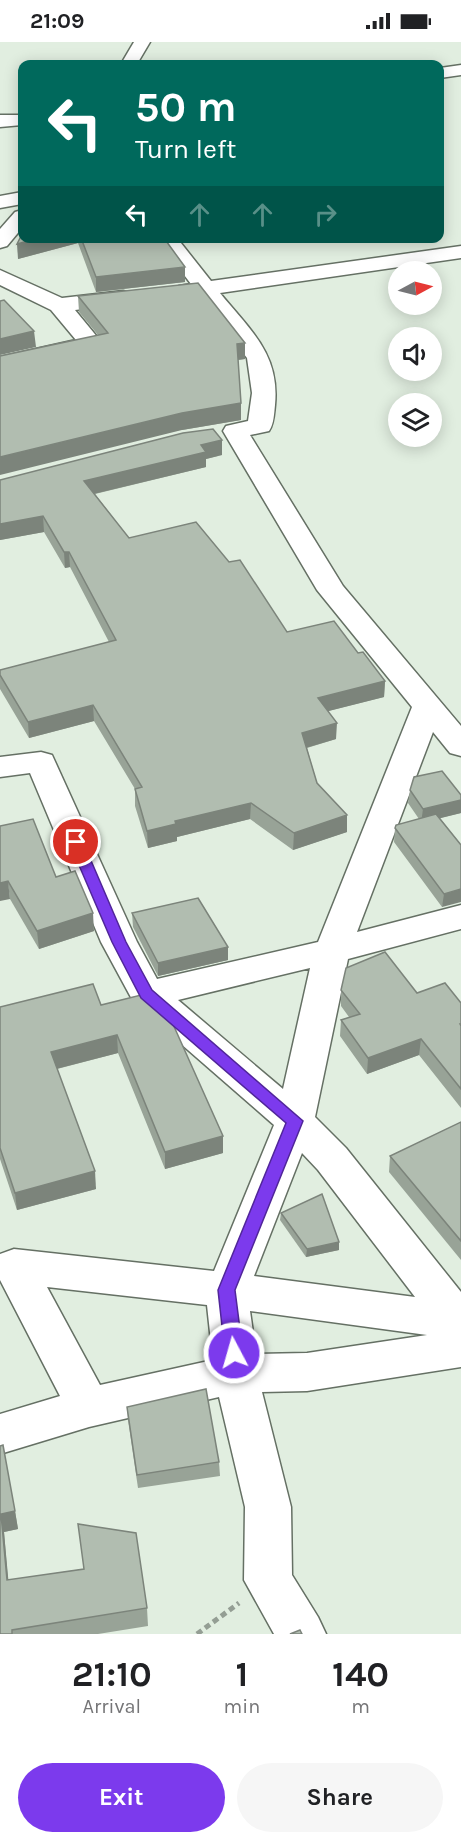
<!DOCTYPE html>
<html lang="en">
<head>
<meta charset="utf-8">
<style>
	:root { --surface:#fff; --page:#f6f6f6; --text:#202124; --muted:#757577; --accent:#7c3aed }
	body { margin:0; font-family:Karla,sans-serif; background:var(--page); color:var(--text); height:100vh; display:flex; flex-direction:column; font-size:22px; white-space:nowrap }
	* { box-sizing:border-box; margin:0 }
	p { font-size:20px; color:var(--muted) }
	.icon { flex:none; width:33px; height:33px; fill:none; stroke:currentColor; stroke-width:2; stroke-linecap:round; stroke-linejoin:round }
	.map { position:relative; height:1592px; overflow:hidden }
	.panel { display:flex; flex-direction:column; background:var(--surface); flex:1 }
	.panel>* { flex:none }
	.hud { position:absolute; left:18px; top:18px; width:426px; height:183px; border-radius:12px; box-shadow:0 3px 15px #0003; background:#00695c; color:#fff; overflow:hidden }
	.needle { width:39px; rotate:83deg }
	.fabs { position:absolute; left:388px; top:219px; display:grid; gap:12px }
	.fabs a { display:grid; place-items:center; width:54px; height:54px; border-radius:50%; background:var(--surface); box-shadow:0 3px 15px #0003; font-size:30px }
	.pin { position:absolute; display:grid; place-items:center; width:51px; height:51px; color:#fff; margin:-26px; border:3px solid #fff; border-radius:50%; box-shadow:0 2px 6px #0007 }
	.me { position:absolute; width:66px; margin:-33px; rotate:354deg; stroke-linejoin:round; filter:drop-shadow(0 0 4px #0008) }
	.turn { display:flex; align-items:center; gap:21px; height:126px; padding:0 18px; font-size:27px }
	.turn .icon { width:78px; height:78px; stroke-width:2.5 }
	.turn b { display:block; font-size:42px; line-height:51px }
	.lanes { display:flex; align-items:center; height:57px; padding:0 18px; background:#0003; justify-content:center; gap:30px; direction:ltr }
	.lanes .off { opacity:.35 }
	.eta { display:flex; justify-content:space-evenly; align-items:center; height:102px; text-align:center }
	.eta b { font-size:36px; font-weight:700; line-height:42px }
	.primary-button { display:flex; gap:12px; margin-top:auto; padding:12px 18px }
	.primary-button a { flex:1; height:69px; border-radius:36px; background:var(--accent); color:#fff; font-size:24px; font-weight:700; line-height:69px; text-align:center }
	.primary-button a+a { background:var(--page); color:var(--text) }
	.status { display:flex; justify-content:space-between; align-items:center; height:42px; padding:0 30px; background:var(--surface); direction:ltr }
	.status svg { height:16px; fill:currentColor }
	.map>svg:first-child { display:block }
	.lines { fill:none; stroke-linecap:round; stroke-linejoin:round }
	.minor-casing { stroke:#657064; stroke-width:3 }
	.path { stroke:#949e94; stroke-width:5; stroke-dasharray:6 4; stroke-linecap:butt }
	.minor { fill:#fff; fill-rule:evenodd }
	.wall { fill:#98a397 }
	.shaded-wall { fill:#7c847b }
	.building { fill:#b1bdb0; stroke:#7c847b; stroke-width:1.5 }
	.route { fill:#7c3aed; stroke:#51269a; stroke-width:1.5 }
</style>
</head>
<body>
<div class="status"><b>21:09</b><svg viewBox="0 0 49 12"><path d="M0 12V9h3v3zM5 12V6h3v6zM10 12V3h3v9zM15 12V0h3v12zM26 1h20v11H26zM47 4h2v5h-2z"/></svg></div>
<div class="map">
<svg width="461" height="1592" viewBox="0 0 461 1592">
	<rect width="100%" height="100%" fill="#e1eee0"/>
	<g class="lines">
		<defs>
			<g id="minor">
				<path d="M 134,0 L 150,0 L 137,22 L 121,22 Z"/>
				<path d="M 461,23 L 461,33 L 440,36 L 440,26 Z"/>
				<path d="M 0,73 L 22,73 L 22,83 L 0,85 Z"/>
				<path d="M 22,150 L 22,162 L 0,166 L 0,154 Z"/>
				<path d="M 22,168 L 22,186 L 7,204 L 0,206 L 0,187 L 15,170 Z"/>
				<path d="M 156,196 L 177,196 L 211,239 L 461,204 L 461,216 L 220,251 C 250,288 280,312 275,363 C 274,372 274,382 269,389 L 250,393 L 343,544 L 461,684 L 461,714 L 450,711 L 433,690 L 357,890 L 461,863 L 461,887 L 348,917 L 315,1075 L 346,1106 L 461,1250 L 461,1325 L 307,1349 L 262,1350 L 291,1465 L 292,1533 L 318,1575 L 326,1592 L 274,1592 L 244,1538 L 245,1465 L 219,1355 L 89,1385 L 0,1412 L 0,1372 L 60,1354 L 0,1238 L 0,1212 L 14,1207 L 214,1229 L 274,1083 L 134,961 L 101,900 L 30,731 L 0,735 L 0,715 L 41,710 L 52,713 L 137,900 L 157,937 L 318,900 L 412,665 L 317,548 L 223,389 L 226,384 L 248,379 L 252,351 L 247,316 L 200,254 L 179,254 L 176,249 L 179,244 L 191,242 ZM 310,926 L 283,1047 L 178,958 ZM 302,1111 L 318,1128 L 415,1255 L 254,1234 ZM 47,1245 L 207,1263 L 213,1318 L 100,1343 ZM 250,1269 L 427,1293 L 307,1311 L 256,1312 Z"/>
				<path d="M 0,228 L 62,256 L 123,249 L 131,251 L 134,256 L 131,261 L 75,268 L 103,302 L 99,307 L 0,329 L 0,315 L 76,298 L 51,268 L 0,243 Z"/>
			</g>
		</defs>
		<use href="#minor" class="minor-casing"/>
		<path class="path" d="M 197,1592 L 239,1561"/>
		<use href="#minor" class="minor"/>
	</g>
	<g class="wall">
		<path d="M 22,196 L 164,196 L 185,240 L 96,250 L 78,201 L 18,217 Z"/>
		<path d="M 78,254 L 245,317 L 238,318 L 241,361 L 241,378 L 182,388 L 98,293 L 79,270 Z"/>
		<path d="M 222,413 L 206,417 L 206,425 L 95,452 L 129,496 L 287,590 L 358,611 L 385,639 L 384,655 L 328,669 L 336,697 L 307,706 L 317,741 L 347,790 L 293,808 L 250,777 L 177,795 L 177,799 L 148,806 L 135,764 L 135,747 L 94,679 L 29,696 L 0,647 L 0,628 L 109,600 L 70,525 L 65,526 L 44,490 L 0,498 L 0,438 Z"/>
		<path d="M 410,748 L 461,753 L 461,771 L 440,776 L 461,803 L 442,865 L 394,800 L 395,786 L 419,777 L 408,761 Z"/>
		<path d="M 0,784 L 56,835 L 94,889 L 39,907 L 10,857 Z"/>
		<path d="M 132,871 L 228,905 L 228,918 L 158,934 L 133,885 Z"/>
		<path d="M 341,948 L 417,951 L 461,961 L 461,1066 L 419,1013 L 367,1032 L 340,994 L 341,978 L 349,975 L 341,964 Z"/>
		<path d="M 101,963 L 223,1094 L 223,1111 L 165,1127 L 118,1011 L 57,1027 L 96,1147 L 17,1168 L 0,1117 L 0,965 Z"/>
		<path d="M 461,1080 L 461,1218 L 389,1130 L 390,1114 Z"/>
		<path d="M 281,1171 L 339,1200 L 339,1208 L 306,1215 L 280,1178 Z"/>
		<path d="M 127,1365 L 219,1420 L 220,1434 L 138,1446 L 128,1378 Z"/>
		<path d="M 0,1404 L 15,1469 L 18,1487 L 4,1490 L 8,1538 L 83,1527 L 147,1566 L 148,1584 L 98,1592 L 0,1592 Z"/>
	</g>
	<g class="shaded-wall">
		<path d="M 39,196 L 78,196 L 78,201 L 18,217 L 17,202 Z"/>
		<path d="M 185,225 L 185,240 L 96,250 L 96,235 Z"/>
		<path d="M 34,289 L 36,305 L 0,313 L 0,297 Z"/>
		<path d="M 245,301 L 245,317 L 237,318 L 237,302 Z"/>
		<path d="M 241,361 L 241,378 L 182,388 L 0,433 L 0,415 L 182,371 Z"/>
		<path d="M 222,398 L 222,413 L 206,417 L 206,425 L 85,454 L 84,439 L 201,403 Z"/>
		<path d="M 43,474 L 44,490 L 0,498 L 0,482 Z"/>
		<path d="M 64,510 L 69,510 L 70,525 L 65,526 Z"/>
		<path d="M 385,639 L 384,655 L 317,672 L 318,656 Z"/>
		<path d="M 93,663 L 94,679 L 29,696 L 28,680 Z"/>
		<path d="M 337,681 L 336,697 L 302,707 L 302,691 Z"/>
		<path d="M 461,758 L 461,771 L 421,781 L 423,767 Z"/>
		<path d="M 251,761 L 250,777 L 177,795 L 177,799 L 148,806 L 147,789 L 175,779 Z"/>
		<path d="M 347,773 L 347,790 L 293,808 L 294,791 Z"/>
		<path d="M 8,839 L 10,857 L 0,859 L 0,841 Z"/>
		<path d="M 461,847 L 461,860 L 442,865 L 444,852 Z"/>
		<path d="M 93,871 L 94,889 L 39,907 L 37,889 Z"/>
		<path d="M 228,905 L 228,918 L 158,934 L 158,921 Z"/>
		<path d="M 117,993 L 118,1011 L 52,1028 L 51,1010 Z"/>
		<path d="M 421,997 L 419,1013 L 367,1032 L 368,1016 Z"/>
		<path d="M 223,1094 L 223,1111 L 165,1127 L 165,1110 Z"/>
		<path d="M 95,1129 L 96,1147 L 17,1168 L 15,1151 Z"/>
		<path d="M 339,1200 L 339,1208 L 306,1215 L 307,1207 Z"/>
		<path d="M 15,1469 L 18,1487 L 4,1490 L 10,1556 L 7,1538 L 1,1472 Z"/>
	</g>
	<g class="building">
		<path d="M 22,192 L 22,196 L 39,196 L 17,202 Z"/>
		<path d="M 81,196 L 164,196 L 185,225 L 96,235 Z"/>
		<path d="M 198,241 L 245,301 L 237,302 L 241,361 L 182,371 L 0,415 L 0,314 L 108,291 L 78,254 Z"/>
		<path d="M 4,258 L 34,289 L 0,297 L 0,259 Z"/>
		<path d="M 213,387 L 222,398 L 201,403 L 206,410 L 84,439 L 129,496 L 196,480 L 229,520 L 240,518 L 287,590 L 334,579 L 358,611 L 363,610 L 385,639 L 318,656 L 337,681 L 302,691 L 317,741 L 347,773 L 294,791 L 251,761 L 175,779 L 176,782 L 147,789 L 135,747 L 142,745 L 93,663 L 28,680 L 0,633 L 0,628 L 116,598 L 69,510 L 64,510 L 43,474 L 0,482 L 0,438 L 183,391 Z"/>
		<path d="M 442,729 L 461,753 L 461,758 L 423,767 L 410,748 L 414,735 Z"/>
		<path d="M 436,772 L 461,803 L 461,847 L 444,852 L 395,786 L 396,783 Z"/>
		<path d="M 33,777 L 56,835 L 75,829 L 93,871 L 37,889 L 8,839 L 0,841 L 0,784 Z"/>
		<path d="M 198,856 L 228,905 L 158,921 L 132,871 Z"/>
		<path d="M 385,910 L 417,951 L 445,941 L 461,961 L 461,982 L 460,982 L 461,984 L 461,1047 L 421,997 L 368,1016 L 341,978 L 360,972 L 341,948 L 346,926 Z"/>
		<path d="M 93,942 L 101,963 L 141,953 L 172,980 L 223,1094 L 165,1110 L 117,993 L 51,1010 L 95,1129 L 15,1151 L 0,1106 L 0,965 Z"/>
		<path d="M 461,1080 L 461,1199 L 390,1114 Z"/>
		<path d="M 322,1152 L 339,1200 L 307,1207 L 281,1171 Z"/>
		<path d="M 206,1347 L 219,1420 L 137,1433 L 127,1365 Z"/>
		<path d="M 3,1403 L 15,1469 L 1,1472 L 7,1538 L 84,1527 L 78,1482 L 136,1491 L 147,1566 L 12,1588 L 12,1592 L 0,1592 L 0,1404 Z"/>
		<path d="M 300,1588 L 302,1592 L 290,1592 Z"/>
	</g>
	<path class="route" d="M 76,795 L 83,800 L 126,900 L 152,948 L 303,1079 L 235,1248 L 243,1311 L 240,1316 L 234,1318 L 227,1316 L 225,1311 L 218,1248 L 286,1081 L 141,956 L 112,900 L 69,800 Z"/>
</svg>
<div class="fabs">
<a><svg class="needle" viewBox="-14 -14 28 28"><path d="M0-13l5 13h-10z" fill="#e53935"/><path d="M0 13l5-13h-10z" fill="#757577"/></svg></a>
<a><svg class="icon" aria-label="sound" viewBox="0 0 24 24"><path d="M4 9h4l5-4v14l-5-4H4zM17 9q2 3 0 6"/></svg></a>
<a><svg class="icon" aria-label="layers" viewBox="0 0 24 24"><path d="M12 4l9 5-9 5-9-5zM3 14l9 5 9-5"/></svg></a>
</div>
<div class="pin" style="left:76px;top:800px;background:#d93025"><svg class="icon" aria-label="arrive" viewBox="0 0 24 24"><path d="M6 21V4h12l-3 4 3 4H6"/></svg></div>
<svg class="me" style="left:234px;top:1311px" viewBox="-20 -20 40 40"><circle r="17" fill="#7c3aed" stroke="#fff" stroke-width="3"/><path d="M0-11L8 9 0 5-8 9z" fill="#fff"/></svg>
<div class="hud">
<div class="turn"><svg class="icon" aria-label="left" viewBox="0 0 24 24"><path d="M17 20v-9H6M10 6l-5 5 5 5"/></svg><div><b>50 m</b>Turn left</div></div>
<div class="lanes"><svg class="icon" aria-label="left" viewBox="0 0 24 24"><path d="M17 20v-9H6M10 6l-5 5 5 5"/></svg><svg class="icon off" aria-label="ahead" viewBox="0 0 24 24"><path d="M12 20V5M6 11l6-6 6 6"/></svg><svg class="icon off" aria-label="ahead" viewBox="0 0 24 24"><path d="M12 20V5M6 11l6-6 6 6"/></svg><svg class="icon off" aria-label="right" viewBox="0 0 24 24"><path d="M7 20v-9h11M14 6l5 5-5 5"/></svg></div>
</div>
</div>
<section class="panel">
<div class="eta">
<div><b>21:10</b><p>Arrival</p></div>
<div><b>1</b><p>min</p></div>
<div><b>140</b><p>m</p></div>
</div>
<div class="primary-button"><a>Exit</a><a>Share</a></div>
</section>
</body>
</html>
